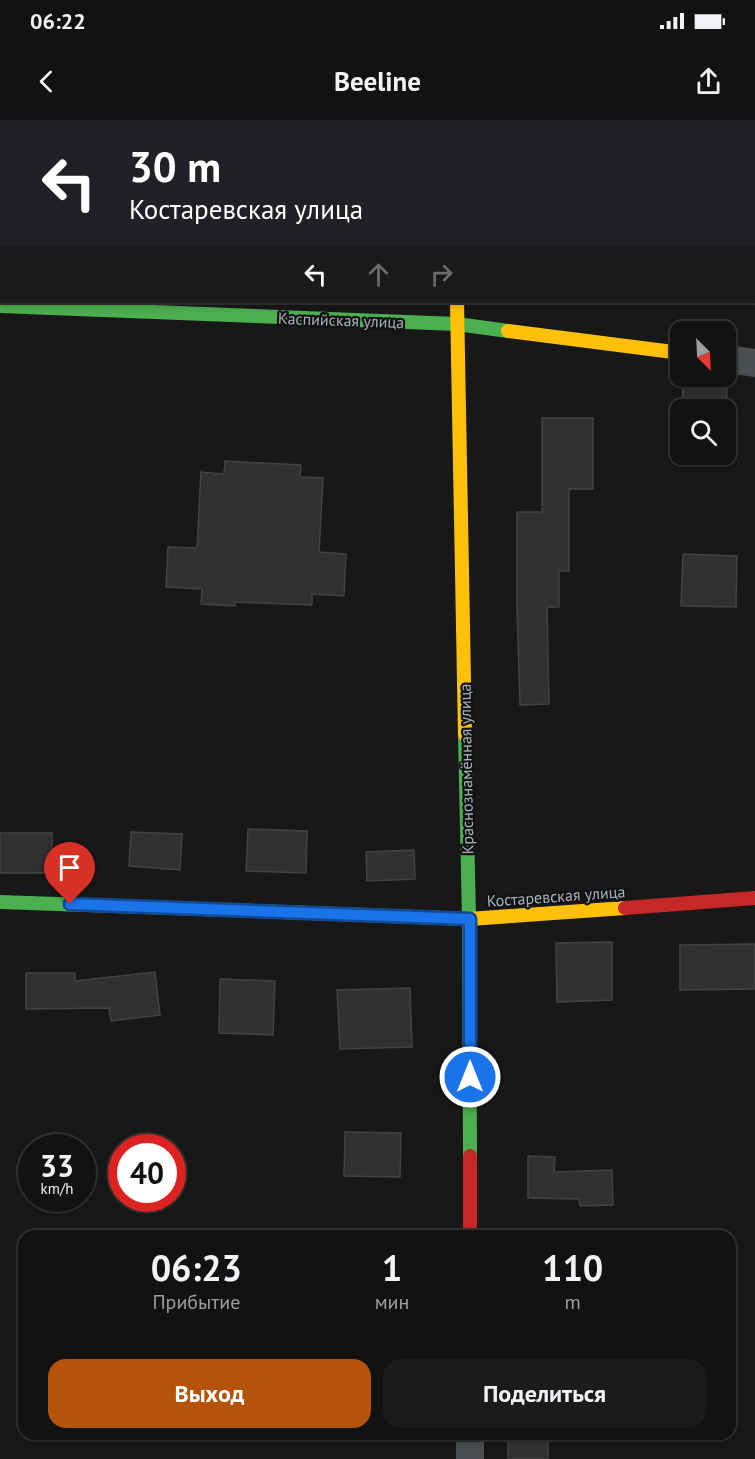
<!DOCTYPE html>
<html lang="ru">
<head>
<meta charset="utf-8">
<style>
	:root { --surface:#121212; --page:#1b1b1b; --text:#f1f3f6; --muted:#9c9e9f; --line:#313232; --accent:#b45309 }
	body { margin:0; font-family:"PT Sans",sans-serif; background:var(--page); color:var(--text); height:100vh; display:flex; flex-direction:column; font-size:22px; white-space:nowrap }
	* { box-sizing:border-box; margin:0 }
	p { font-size:20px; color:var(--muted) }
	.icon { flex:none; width:33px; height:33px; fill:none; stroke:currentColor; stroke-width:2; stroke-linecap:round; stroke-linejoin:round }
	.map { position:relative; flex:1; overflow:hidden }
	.sheet { position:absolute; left:18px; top:1110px; width:718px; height:210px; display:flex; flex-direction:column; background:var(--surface); border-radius:18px; box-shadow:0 3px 9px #0003,0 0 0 2px var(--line) }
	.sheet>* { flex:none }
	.top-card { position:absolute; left:0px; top:0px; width:756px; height:183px; box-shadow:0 3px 9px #0003,0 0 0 2px var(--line); background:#202124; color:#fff; overflow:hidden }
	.needle { width:39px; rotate:156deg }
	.fabs { position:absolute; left:670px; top:201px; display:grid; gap:12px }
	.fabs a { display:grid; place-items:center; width:66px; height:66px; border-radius:12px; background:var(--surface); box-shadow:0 3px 9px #0003,0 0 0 2px var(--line); font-size:30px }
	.speed { position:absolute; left:18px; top:1014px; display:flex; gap:12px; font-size:30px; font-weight:700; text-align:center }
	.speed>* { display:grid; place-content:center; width:78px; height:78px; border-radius:50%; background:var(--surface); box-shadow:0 3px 9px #0003,0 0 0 2px var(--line); line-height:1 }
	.speed small { font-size:15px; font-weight:400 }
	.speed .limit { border:9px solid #d22; background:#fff; color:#111 }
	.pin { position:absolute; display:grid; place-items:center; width:51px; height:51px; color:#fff; margin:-62px -26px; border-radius:50% 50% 50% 0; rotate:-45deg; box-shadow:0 0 6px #0007 }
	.pin .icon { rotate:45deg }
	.me { position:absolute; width:66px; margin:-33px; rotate:0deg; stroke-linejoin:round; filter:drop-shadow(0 0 4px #0008) }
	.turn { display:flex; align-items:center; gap:21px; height:126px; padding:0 30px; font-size:27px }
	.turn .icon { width:78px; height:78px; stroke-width:2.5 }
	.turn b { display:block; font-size:42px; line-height:51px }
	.lanes { display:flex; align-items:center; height:57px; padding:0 30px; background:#0003; justify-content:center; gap:30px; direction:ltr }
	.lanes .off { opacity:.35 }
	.eta { display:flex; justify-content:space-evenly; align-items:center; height:102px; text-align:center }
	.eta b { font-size:36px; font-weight:600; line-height:42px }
	.action { display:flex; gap:12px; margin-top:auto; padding:12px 30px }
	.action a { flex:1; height:69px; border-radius:18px; background:var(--accent); color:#fff; font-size:24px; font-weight:600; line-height:69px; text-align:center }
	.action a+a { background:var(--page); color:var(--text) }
	.status { display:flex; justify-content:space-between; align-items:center; height:42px; padding:0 30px; background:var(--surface); direction:ltr }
	.status svg { height:16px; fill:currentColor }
	header { display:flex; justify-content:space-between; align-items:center; height:78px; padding:0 30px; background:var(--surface); font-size:27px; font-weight:600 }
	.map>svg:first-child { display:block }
	.building { fill:#313132; stroke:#404344; stroke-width:1.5 }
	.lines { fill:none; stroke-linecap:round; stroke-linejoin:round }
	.street { stroke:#4c4f51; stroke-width:28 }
	.fast { stroke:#4caf50; stroke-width:14 }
	.slow { stroke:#ffc107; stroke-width:14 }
	.jam { stroke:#c62828; stroke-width:14 }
	.route-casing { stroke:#114b97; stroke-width:15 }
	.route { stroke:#1a73e8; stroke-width:10 }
	.labels { text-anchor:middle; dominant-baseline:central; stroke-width:4.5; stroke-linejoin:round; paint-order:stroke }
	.street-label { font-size:16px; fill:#a9b1b8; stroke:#121214 }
</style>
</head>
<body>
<div class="status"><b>06:22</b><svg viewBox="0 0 49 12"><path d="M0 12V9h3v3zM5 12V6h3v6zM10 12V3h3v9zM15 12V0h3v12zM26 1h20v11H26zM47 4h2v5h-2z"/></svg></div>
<header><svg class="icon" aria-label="back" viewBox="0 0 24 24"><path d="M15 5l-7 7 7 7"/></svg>Beeline<svg class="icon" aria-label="share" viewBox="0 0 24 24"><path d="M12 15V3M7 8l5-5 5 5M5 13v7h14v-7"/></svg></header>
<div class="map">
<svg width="755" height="1339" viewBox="0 0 755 1339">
	<rect width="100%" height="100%" fill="#181818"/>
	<g class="building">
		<path d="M 683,265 L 727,268 L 726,290 L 682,290 Z"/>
		<path d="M 542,298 L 593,298 L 593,369 L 569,369 L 569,451 L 559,451 L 559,487 L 547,487 L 549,584 L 520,585 L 517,487 L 517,392 L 542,392 Z"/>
		<path d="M 225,341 L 301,345 L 300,357 L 323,358 L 319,432 L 346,434 L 344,476 L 312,474 L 312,485 L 235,482 L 235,486 L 201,484 L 202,469 L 166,467 L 168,427 L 197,428 L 201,352 L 224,354 Z"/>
		<path d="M 683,434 L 737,436 L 736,487 L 681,486 Z"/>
		<path d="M 248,709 L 307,711 L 306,753 L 246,751 Z"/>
		<path d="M 131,712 L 182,714 L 180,750 L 129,746 Z"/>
		<rect x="0" y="713" width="52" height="40"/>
		<path d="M 414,730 L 415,759 L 367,761 L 366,732 Z"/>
		<path d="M 612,822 L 612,880 L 557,882 L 556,823 Z"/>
		<path d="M 755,824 L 755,869 L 680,870 L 680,825 Z"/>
		<path d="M 155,852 L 160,895 L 111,901 L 109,888 L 26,889 L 26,853 L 75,853 L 75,861 Z"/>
		<path d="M 220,859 L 275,861 L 273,915 L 219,913 Z"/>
		<path d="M 410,868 L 412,927 L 340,929 L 337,870 Z"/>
		<path d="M 345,1012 L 401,1013 L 400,1057 L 344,1056 Z"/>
		<path d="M 528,1036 L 555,1037 L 554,1052 L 612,1050 L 613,1085 L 580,1086 L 579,1079 L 528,1078 Z"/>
		<rect x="508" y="1314" width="40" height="25"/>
	</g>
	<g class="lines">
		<g class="street">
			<path d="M 455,0 L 455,2"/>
			<path d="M 726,239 L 755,243"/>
			<path d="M 470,1314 L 470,1339"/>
		</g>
		<g class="fast">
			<path d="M 0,186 L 457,204 L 508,211"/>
			<path d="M 465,615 L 469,799 L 470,1036"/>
			<path d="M 0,782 L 284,792"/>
		</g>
		<g class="slow">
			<path d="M 457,182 L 465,615"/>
			<path d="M 508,211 L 681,233"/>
			<path d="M 284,792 L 469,799 L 625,788"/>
		</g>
		<g class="jam">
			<path d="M 625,788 L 755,778"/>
			<path d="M 470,1036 L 470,1116"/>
		</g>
	</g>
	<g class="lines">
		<defs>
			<path id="route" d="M 70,784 L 470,799 L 470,957"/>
		</defs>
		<use href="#route" class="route-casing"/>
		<use href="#route" class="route"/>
	</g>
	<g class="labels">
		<g class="street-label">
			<text transform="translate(341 200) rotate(2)">Каспийская улица</text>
			<text transform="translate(466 649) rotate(-91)">Краснознамённая улица</text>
			<text transform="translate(556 776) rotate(-4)">Костаревская улица</text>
		</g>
	</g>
</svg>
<div class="fabs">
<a><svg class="needle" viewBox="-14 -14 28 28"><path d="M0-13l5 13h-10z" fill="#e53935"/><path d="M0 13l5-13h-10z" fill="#9c9e9f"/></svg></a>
<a><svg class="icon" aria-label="search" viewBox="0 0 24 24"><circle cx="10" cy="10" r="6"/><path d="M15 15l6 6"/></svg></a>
</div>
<div class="speed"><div>33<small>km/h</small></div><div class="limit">40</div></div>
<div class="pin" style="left:70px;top:784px;background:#d93025"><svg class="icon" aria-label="arrive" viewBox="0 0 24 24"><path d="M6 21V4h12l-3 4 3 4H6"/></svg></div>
<svg class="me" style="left:470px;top:957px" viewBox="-20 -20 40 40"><circle r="17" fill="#1a73e8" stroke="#fff" stroke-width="3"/><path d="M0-11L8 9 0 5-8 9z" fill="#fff"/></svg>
<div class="top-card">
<div class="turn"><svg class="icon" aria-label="left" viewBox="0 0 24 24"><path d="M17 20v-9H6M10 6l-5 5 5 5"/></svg><div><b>30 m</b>Костаревская улица</div></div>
<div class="lanes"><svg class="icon" aria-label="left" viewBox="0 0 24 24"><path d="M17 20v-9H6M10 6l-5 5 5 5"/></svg><svg class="icon off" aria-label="ahead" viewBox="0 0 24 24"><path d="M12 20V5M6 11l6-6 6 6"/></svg><svg class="icon off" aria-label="right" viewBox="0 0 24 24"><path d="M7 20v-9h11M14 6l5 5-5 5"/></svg></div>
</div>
<section class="sheet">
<div class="eta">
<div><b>06:23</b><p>Прибытие</p></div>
<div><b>1</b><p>мин</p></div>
<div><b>110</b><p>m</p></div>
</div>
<div class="action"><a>Выход</a><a>Поделиться</a></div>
</section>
</div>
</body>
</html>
